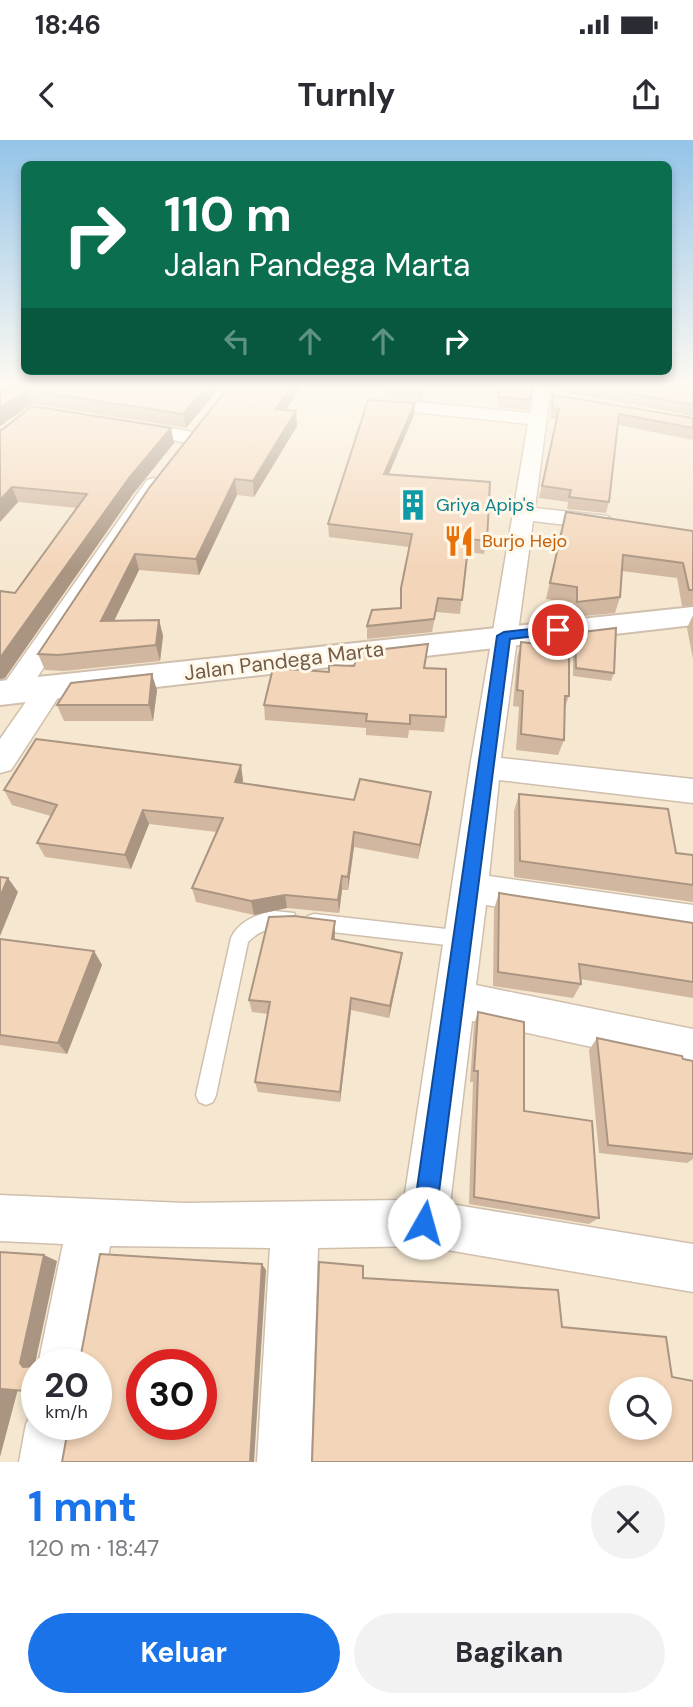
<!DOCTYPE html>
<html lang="id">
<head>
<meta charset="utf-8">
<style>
	:root { --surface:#fff; --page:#f2f2f3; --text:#2b2b33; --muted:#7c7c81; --accent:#1a73e8 }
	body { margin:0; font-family:"DM Sans",sans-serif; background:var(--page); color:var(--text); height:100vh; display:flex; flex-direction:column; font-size:26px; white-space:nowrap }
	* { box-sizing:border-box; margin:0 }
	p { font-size:23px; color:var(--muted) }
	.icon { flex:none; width:38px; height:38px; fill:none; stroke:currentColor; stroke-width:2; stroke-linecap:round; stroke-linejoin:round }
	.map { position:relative; height:1322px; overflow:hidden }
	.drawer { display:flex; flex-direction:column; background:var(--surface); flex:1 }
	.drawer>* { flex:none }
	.banner { position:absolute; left:21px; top:21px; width:651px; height:214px; border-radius:10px; box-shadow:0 4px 10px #0003; background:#0b6e4f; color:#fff; overflow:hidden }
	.fabs { position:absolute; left:609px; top:1237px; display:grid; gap:14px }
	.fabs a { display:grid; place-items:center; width:63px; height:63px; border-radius:50%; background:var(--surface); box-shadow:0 4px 10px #0003; font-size:35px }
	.speed { position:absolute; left:21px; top:1209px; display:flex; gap:14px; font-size:35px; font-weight:700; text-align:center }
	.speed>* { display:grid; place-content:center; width:91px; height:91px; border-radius:50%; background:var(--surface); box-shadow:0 4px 10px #0003; line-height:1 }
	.speed small { font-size:18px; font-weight:400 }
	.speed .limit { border:10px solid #d22; background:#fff; color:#111 }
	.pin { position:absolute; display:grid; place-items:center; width:60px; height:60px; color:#fff; margin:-30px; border:4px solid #fff; border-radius:50%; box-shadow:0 2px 7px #0007 }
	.me { position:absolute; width:77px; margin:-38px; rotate:7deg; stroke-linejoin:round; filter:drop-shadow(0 0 5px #0008) }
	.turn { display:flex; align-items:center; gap:24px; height:147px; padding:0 28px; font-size:32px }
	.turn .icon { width:91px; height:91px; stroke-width:2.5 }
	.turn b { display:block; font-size:49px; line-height:60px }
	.lanes { display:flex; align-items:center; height:66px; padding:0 28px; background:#0003; justify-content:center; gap:35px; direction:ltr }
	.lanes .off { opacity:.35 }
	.round { display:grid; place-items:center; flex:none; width:74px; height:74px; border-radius:37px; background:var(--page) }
	.overview { display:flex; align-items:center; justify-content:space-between; height:119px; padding:0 28px }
	h1 { font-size:42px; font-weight:700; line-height:52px; color:var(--accent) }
	.action { display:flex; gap:14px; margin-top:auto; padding:14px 28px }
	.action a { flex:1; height:80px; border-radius:42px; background:var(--accent); color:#fff; font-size:28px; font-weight:700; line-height:80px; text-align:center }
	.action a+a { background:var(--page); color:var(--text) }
	.status { display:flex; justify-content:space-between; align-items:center; height:49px; padding:0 35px; background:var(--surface); direction:ltr }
	.status svg { height:19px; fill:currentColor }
	header { display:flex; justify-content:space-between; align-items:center; height:91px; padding:0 28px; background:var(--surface); font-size:32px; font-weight:700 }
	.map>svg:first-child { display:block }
	.residential { fill:#f5e7d0; fill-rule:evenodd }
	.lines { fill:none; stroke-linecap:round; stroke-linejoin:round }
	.service-casing { stroke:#d0bfac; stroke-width:3 }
	.minor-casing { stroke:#d0bfac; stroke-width:3 }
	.tertiary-casing { stroke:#d0bfac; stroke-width:4 }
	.service { fill:#fff; fill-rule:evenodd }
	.minor { fill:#fff; fill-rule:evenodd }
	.tertiary { fill:#fff; fill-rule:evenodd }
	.wall { fill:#d1b79f }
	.shaded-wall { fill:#aa9582 }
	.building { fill:#f3d5b9; stroke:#aa9582; stroke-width:2; fill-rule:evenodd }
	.route { fill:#1a73e8; stroke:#114b97; stroke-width:2 }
	.labels { text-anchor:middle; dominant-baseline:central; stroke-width:6; stroke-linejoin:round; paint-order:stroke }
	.far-culture-label { font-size:18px; fill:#0d838f; stroke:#fff8e9; text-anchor:start }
	.far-food-label { font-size:18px; fill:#c56008; stroke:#fff8e9; text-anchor:start }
	.street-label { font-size:21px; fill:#755c48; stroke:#fff8e9 }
</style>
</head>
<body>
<div class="status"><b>18:46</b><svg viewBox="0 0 49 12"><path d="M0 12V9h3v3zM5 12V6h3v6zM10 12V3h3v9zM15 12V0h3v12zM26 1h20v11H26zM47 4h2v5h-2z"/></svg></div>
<header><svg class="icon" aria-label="back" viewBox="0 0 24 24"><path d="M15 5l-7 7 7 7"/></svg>Turnly<svg class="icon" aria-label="share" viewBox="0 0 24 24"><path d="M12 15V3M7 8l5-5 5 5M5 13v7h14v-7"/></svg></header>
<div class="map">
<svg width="693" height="1322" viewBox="0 0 693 1322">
	<rect width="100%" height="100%" fill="#fdf5e2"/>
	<path class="residential" d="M 0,245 L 693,245 L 693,1322 L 0,1322 ZM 37,1225 L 96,1225 L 96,1284 L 37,1284 ZM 142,1225 L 201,1225 L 201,1284 L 142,1284 ZM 621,1250 L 660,1250 L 660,1288 L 621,1288 Z"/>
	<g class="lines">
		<defs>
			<g id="service">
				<path d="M 274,771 L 294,773 L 297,779 L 294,785 C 275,792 266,784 248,802 L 216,955 L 213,962 L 206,965 L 199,962 L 196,955 L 231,798 C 238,782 257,774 274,771 Z"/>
				<path d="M 314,774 L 464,791 L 470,793 L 473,799 L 470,805 L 464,807 L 314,790 L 308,788 L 305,782 L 308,776 Z"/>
			</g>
			<g id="minor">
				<path d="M 535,245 L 551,245 L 535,368 L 607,376 L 618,383 L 607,390 L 533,381 L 501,618 L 693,639 L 693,663 L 499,640 L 489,736 L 693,765 L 693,797 L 486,765 L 476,845 L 693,889 L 693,929 L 472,881 L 450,1064 L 693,1104 L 693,1152 L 424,1106 L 318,1108 L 311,1322 L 257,1322 L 270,1108 L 110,1106 L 90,1225 L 38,1225 L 63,1104 L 0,1101 L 0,1055 L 184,1063 L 404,1060 L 470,627 L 528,284 L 376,268 L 367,263 L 376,258 L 530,273 Z"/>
				<path d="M 131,282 L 189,291 L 198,297 L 189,303 L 125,292 L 122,288 Z"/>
				<path d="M 154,338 L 164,344 L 23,559 L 13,561 L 3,559 L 0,553 L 3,545 L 147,340 Z"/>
				<path d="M 51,538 L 61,540 L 65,547 L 11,630 L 0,633 L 0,599 L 41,540 Z"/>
				<path d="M 37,1264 L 37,1284 L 80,1284 L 73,1322 L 19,1322 L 26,1284 Z"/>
			</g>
			<path id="tertiary" d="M 693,467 L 693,485 L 0,565 L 0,541 Z"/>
		</defs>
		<use href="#service" class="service-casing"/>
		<use href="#minor" class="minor-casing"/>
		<use href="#tertiary" class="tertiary-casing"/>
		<use href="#service" class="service"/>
		<use href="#minor" class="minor"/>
		<use href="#tertiary" class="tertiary"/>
	</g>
	<g class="wall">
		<path d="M 0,245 L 222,245 L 186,288 L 32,264 L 0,286 Z"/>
		<path d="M 230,245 L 286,270 L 296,271 L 297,286 L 254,357 L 237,355 L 199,435 L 139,430 L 114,481 L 159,480 L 163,496 L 160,521 L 64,531 L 45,530 L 38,514 Z"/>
		<path d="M 427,245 L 421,260 L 383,256 L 383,249 Z"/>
		<path d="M 498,245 L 533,245 L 528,270 L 497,267 Z"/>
		<path d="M 552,245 L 693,245 L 693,276 L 553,250 Z"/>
		<path d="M 553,255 L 693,278 L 693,300 L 618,285 L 609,362 L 606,373 L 567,369 L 568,362 L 539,358 L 557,279 L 550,279 Z"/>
		<path d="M 415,263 L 414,275 L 389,334 L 487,401 L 484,414 L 467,412 L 460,474 L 436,472 L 432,492 L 367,499 L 367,486 L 400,469 L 401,448 L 409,407 L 329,397 L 328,384 Z"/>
		<path d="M 171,288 L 174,303 L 133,354 L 5,538 L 0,539 L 0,451 L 15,453 L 77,368 L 18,362 L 0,382 L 0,290 Z"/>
		<path d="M 566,372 L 693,391 L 693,467 L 682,466 L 677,438 L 622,431 L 620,457 L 615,473 L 573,477 L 573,463 L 546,459 Z"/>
		<path d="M 693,475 L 693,519 L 687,488 Z"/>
		<path d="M 575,493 L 614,533 L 611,541 L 573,536 L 573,502 Z"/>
		<path d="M 521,502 L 569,556 L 564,570 L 564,600 L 558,615 L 516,610 L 519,567 L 513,566 L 517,518 Z"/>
		<path d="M 428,504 L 425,528 L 446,577 L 444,592 L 409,590 L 408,598 L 366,595 L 366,588 L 265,580 L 264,565 L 354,526 Z"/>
		<path d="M 157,550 L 153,581 L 64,581 L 57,565 Z"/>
		<path d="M 243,640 L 243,643 L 354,660 L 429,667 L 418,719 L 354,707 L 348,750 L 342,750 L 339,773 L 287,768 L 254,775 L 196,762 L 192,748 L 217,692 L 149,684 L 131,729 L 45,717 L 37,703 L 51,676 L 12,665 L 4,650 Z"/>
		<path d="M 519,654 L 676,713 L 693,715 L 693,762 L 514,737 L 514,671 Z"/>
		<path d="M 499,753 L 693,783 L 693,858 L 580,839 L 581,844 L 573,858 L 493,846 L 494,769 Z"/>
		<path d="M 335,781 L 335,799 L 400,826 L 389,878 L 351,870 L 340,962 L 258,952 L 255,942 L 268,874 L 252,872 L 249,860 Z"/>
		<path d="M 0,799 L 94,811 L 102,825 L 67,914 L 0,905 Z"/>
		<path d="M 478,872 L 524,971 L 599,1078 L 589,1084 L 469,1064 L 473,942 L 470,942 L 474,884 Z"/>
		<path d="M 597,898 L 693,921 L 693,1019 L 687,1023 L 599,1013 L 589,910 Z"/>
	</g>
	<g class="shaded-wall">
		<path d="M 208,245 L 222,245 L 186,288 L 183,274 Z"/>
		<path d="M 293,245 L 304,245 L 276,283 L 275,269 Z"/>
		<path d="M 425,245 L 427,245 L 421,260 L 421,252 Z"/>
		<path d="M 28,250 L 32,264 L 0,286 L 0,268 Z"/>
		<path d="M 415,263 L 414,275 L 383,347 L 384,334 Z"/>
		<path d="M 296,271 L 297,286 L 254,357 L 253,341 Z"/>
		<path d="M 171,288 L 174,303 L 133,354 L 5,538 L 0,539 L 0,518 L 129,338 Z"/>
		<path d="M 235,339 L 237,355 L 199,435 L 196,419 Z"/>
		<path d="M 12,347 L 18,362 L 0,382 L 0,360 Z"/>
		<path d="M 135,414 L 139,430 L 106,497 L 101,481 Z"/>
		<path d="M 159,480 L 163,496 L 160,521 L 156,505 Z"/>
		<path d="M 152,534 L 157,550 L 153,581 L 149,565 Z"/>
		<path d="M 241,625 L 243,640 L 238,657 L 235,642 Z"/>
		<path d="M 431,652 L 429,667 L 418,719 L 420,705 Z"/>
		<path d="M 143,670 L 149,684 L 131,729 L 125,715 Z"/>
		<path d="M 354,692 L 354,707 L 348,750 L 348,737 Z"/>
		<path d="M 342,736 L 342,750 L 339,773 L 338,760 Z"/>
		<path d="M 8,738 L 18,752 L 0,796 L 0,757 Z"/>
		<path d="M 285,755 L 287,768 L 254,775 L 251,761 Z"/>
		<path d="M 335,781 L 335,794 L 332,812 L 332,799 Z"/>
		<path d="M 94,811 L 102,825 L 67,914 L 58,903 Z"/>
		<path d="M 402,813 L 400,826 L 389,878 L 390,866 Z"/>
		<path d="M 351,858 L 351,870 L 340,962 L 340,952 Z"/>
		<path d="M 44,1115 L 57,1121 L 35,1224 L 37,1226 L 23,1227 L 20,1223 Z"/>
		<path d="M 262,1124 L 266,1130 L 254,1322 L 250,1322 Z"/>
		<path d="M 2,1249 L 18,1249 L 0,1317 L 0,1257 Z"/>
	</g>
	<g class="building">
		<path d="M 0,245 L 208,245 L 183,274 L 28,250 L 0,268 L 0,252 L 6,248 L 0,247 Z"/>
		<path d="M 230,245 L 293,245 L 275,269 L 296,271 L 253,341 L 235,339 L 196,419 L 135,414 L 101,481 L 159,480 L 156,505 L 58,515 L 38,514 L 149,348 Z"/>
		<path d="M 385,245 L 425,245 L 421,252 L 383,249 Z"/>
		<path d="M 499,245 L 533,245 L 530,260 L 498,257 Z"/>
		<path d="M 583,245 L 693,245 L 693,265 Z"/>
		<path d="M 553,255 L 693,278 L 693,288 L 619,274 L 609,362 L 569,357 L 571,350 L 542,346 L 559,269 L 552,268 Z"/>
		<path d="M 368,260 L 415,263 L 384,334 L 490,342 L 487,401 L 469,399 L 462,460 L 438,458 L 434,479 L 367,486 L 372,470 L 401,468 L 401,448 L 412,394 L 328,384 Z"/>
		<path d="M 32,266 L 171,288 L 129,338 L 0,518 L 0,451 L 15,453 L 87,354 L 12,347 L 0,360 L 0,290 L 3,289 Z"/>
		<path d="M 566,372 L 693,391 L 693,450 L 689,450 L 683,423 L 623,415 L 620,457 L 577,462 L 577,447 L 550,443 Z"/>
		<path d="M 616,488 L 614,533 L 576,528 L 575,493 Z"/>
		<path d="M 521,502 L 569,508 L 569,556 L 565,556 L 564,600 L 521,594 L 523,551 L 517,550 Z"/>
		<path d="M 428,504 L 424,528 L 446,529 L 446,577 L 410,575 L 410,584 L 366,581 L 367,574 L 264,565 L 273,528 L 329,532 L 329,525 L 354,526 L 359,512 Z"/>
		<path d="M 152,534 L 149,565 L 57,565 L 71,543 Z"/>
		<path d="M 36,599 L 241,625 L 235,642 L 354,660 L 360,639 L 431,652 L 420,705 L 354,692 L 348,737 L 342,736 L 338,760 L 285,755 L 251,761 L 192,748 L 223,678 L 143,670 L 125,715 L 37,703 L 57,665 L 4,650 Z"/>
		<path d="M 519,654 L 668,669 L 676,713 L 693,715 L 693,745 L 520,721 Z"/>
		<path d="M 0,737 L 8,738 L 0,757 Z"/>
		<path d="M 499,753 L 693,783 L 693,842 L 579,824 L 581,844 L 498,832 Z"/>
		<path d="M 294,776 L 335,781 L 332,799 L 402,813 L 390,866 L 351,858 L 340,952 L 255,942 L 270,862 L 249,860 L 269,777 Z"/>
		<path d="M 0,799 L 94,811 L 58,903 L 0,895 Z"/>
		<path d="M 478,872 L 524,882 L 524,971 L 592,981 L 599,1078 L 474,1057 L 478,931 L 474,931 Z"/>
		<path d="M 597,898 L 682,916 L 683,919 L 693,921 L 693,1014 L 608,1005 Z"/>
		<path d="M 0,1112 L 44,1115 L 20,1223 L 23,1227 L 37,1226 L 37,1252 L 2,1249 L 0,1257 Z"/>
		<path d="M 100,1114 L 262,1124 L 250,1322 L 62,1322 L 69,1284 L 96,1284 L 96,1225 L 79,1225 ZM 142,1225 L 201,1225 L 201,1284 L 142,1284 Z"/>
		<path d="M 319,1122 L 363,1126 L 363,1138 L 558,1150 L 562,1187 L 666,1197 L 672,1237 L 693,1241 L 693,1322 L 312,1322 ZM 621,1250 L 660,1250 L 660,1288 L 621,1288 Z"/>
	</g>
	<linearGradient id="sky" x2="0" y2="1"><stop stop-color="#94c4e8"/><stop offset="0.57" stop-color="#fefaf2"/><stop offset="1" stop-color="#fefaf2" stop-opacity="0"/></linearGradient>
	<rect width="693" height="430" fill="url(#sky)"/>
	<path class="route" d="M 558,486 L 562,487 L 562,493 L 510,499 L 435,1083 L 432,1091 L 424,1095 L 415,1091 L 412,1083 L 497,496 L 504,492 Z"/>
	<defs>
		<symbol id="building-bare" viewBox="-9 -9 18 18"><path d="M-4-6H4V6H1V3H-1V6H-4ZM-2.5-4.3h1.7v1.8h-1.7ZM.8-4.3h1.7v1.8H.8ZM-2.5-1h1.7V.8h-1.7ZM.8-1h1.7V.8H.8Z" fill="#0f9aa8" stroke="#fff8e9" stroke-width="2.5" paint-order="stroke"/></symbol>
		<symbol id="restaurant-bare" viewBox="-9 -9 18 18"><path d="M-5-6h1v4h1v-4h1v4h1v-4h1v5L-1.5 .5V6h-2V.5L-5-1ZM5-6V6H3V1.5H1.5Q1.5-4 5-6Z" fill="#e8710a" stroke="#fff8e9" stroke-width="2.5" paint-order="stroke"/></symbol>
	</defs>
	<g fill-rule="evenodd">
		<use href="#building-bare" x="391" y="343" width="44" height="44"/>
		<use href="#restaurant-bare" x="437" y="379" width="44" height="44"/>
	</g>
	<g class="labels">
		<g class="far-culture-label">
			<text x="436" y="365">Griya Apip's</text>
		</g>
		<g class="far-food-label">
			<text x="482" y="401">Burjo Hejo</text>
		</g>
		<g class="street-label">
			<text transform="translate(284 521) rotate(-7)">Jalan Pandega Marta</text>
		</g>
	</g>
</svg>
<div class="fabs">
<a><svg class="icon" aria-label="search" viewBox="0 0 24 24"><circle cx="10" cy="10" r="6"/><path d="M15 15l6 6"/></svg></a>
</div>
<div class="speed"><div>20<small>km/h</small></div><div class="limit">30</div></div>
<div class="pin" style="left:558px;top:490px;background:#d93025"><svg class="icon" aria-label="arrive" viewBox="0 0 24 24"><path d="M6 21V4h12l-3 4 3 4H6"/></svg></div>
<svg class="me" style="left:424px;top:1083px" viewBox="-20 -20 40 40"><circle r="19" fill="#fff"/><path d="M0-13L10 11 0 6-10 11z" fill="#1a73e8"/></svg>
<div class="banner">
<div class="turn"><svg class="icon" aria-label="right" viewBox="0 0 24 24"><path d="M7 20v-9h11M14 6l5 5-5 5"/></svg><div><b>110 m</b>Jalan Pandega Marta</div></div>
<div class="lanes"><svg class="icon off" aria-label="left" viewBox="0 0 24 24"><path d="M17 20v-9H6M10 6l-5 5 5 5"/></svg><svg class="icon off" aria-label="ahead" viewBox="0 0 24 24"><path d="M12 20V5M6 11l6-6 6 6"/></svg><svg class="icon off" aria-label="ahead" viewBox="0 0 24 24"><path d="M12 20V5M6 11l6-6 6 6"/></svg><svg class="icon" aria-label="right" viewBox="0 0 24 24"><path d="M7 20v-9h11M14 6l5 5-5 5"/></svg></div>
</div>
</div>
<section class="drawer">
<div class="overview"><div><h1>1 mnt</h1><p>120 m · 18:47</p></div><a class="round"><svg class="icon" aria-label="close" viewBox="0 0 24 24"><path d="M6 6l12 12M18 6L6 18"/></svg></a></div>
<div class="action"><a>Keluar</a><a>Bagikan</a></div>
</section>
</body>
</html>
